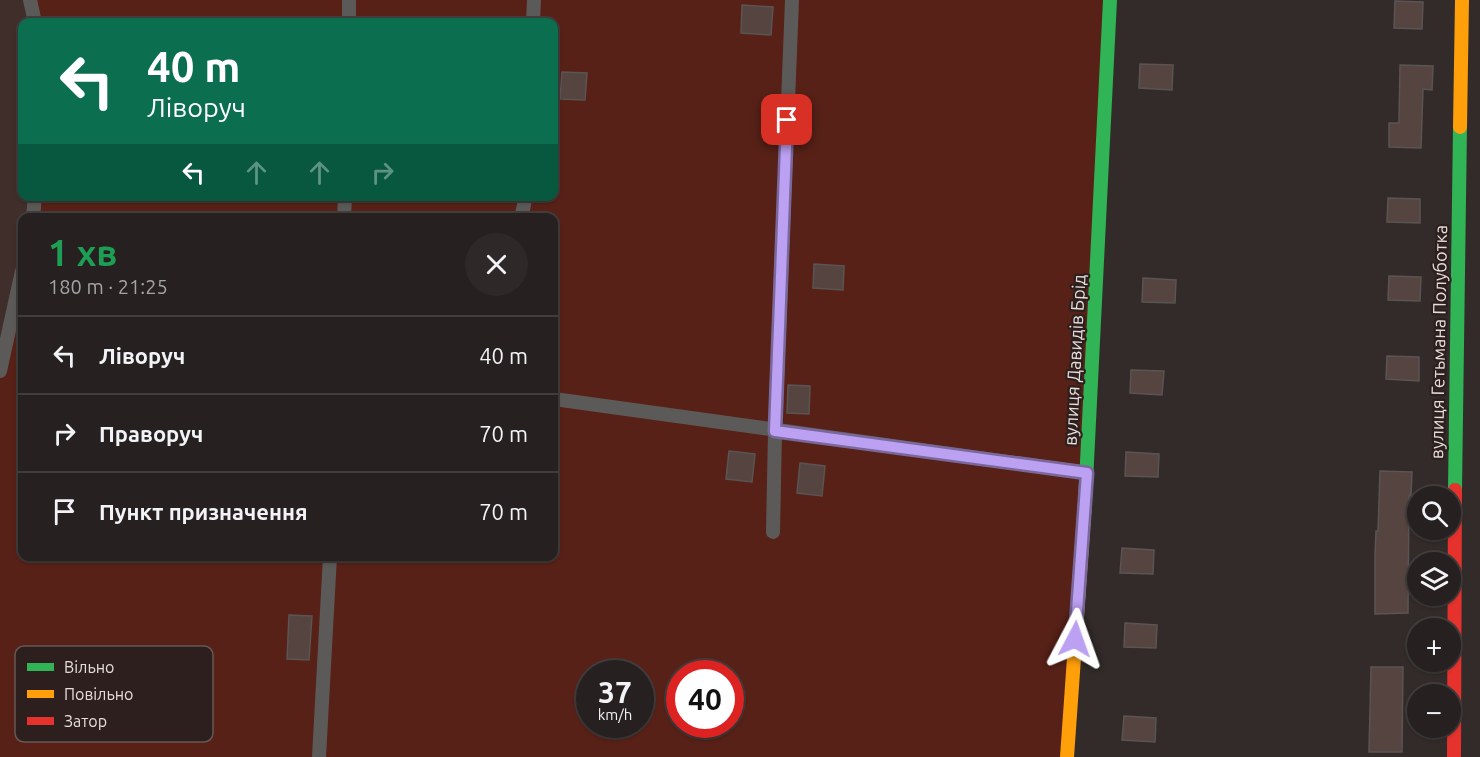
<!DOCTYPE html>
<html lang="uk">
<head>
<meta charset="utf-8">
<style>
	:root { --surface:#262020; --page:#2e2829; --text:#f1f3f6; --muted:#a4a3a5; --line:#423e3e }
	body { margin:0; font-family:Ubuntu,sans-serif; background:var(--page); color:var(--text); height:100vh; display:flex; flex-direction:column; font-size:22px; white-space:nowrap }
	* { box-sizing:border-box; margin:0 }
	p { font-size:20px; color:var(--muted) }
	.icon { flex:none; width:33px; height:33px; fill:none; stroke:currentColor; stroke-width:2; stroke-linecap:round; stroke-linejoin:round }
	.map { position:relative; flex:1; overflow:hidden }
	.side { position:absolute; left:18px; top:213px; width:540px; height:348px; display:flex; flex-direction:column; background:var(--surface); border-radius:12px; box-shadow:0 2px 4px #0004,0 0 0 2px var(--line) }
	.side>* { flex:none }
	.hud { position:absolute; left:18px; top:18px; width:540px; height:183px; border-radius:12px; box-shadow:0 2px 4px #0004,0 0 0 2px var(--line); background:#0b6e4f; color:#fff; overflow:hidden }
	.buttons { position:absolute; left:1407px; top:486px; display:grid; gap:12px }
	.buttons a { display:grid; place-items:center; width:54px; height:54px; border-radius:50%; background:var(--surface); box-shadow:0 2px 4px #0004,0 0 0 2px var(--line); font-size:30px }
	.speed { position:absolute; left:576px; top:660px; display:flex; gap:12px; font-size:30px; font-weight:700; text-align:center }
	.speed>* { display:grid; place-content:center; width:78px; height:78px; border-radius:50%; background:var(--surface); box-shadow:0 2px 4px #0004,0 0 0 2px var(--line); line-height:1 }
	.speed small { font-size:15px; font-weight:400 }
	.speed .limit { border:9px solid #d22; background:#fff; color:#111 }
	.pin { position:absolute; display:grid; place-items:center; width:51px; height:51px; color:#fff; margin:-26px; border-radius:12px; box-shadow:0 3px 9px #0006 }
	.me { position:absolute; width:66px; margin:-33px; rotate:4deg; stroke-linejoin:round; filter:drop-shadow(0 0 4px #0008) }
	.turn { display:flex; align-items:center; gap:21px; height:126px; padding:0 30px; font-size:27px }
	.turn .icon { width:78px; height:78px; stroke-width:2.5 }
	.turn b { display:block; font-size:42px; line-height:51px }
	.lanes { display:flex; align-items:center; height:57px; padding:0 30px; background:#0003; justify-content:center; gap:30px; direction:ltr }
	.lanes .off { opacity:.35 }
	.round { display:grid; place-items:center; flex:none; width:63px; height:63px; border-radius:32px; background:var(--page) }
	.headline { display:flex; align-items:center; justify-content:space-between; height:102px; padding:0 30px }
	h1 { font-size:36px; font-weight:700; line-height:45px; color:#1e9e55 }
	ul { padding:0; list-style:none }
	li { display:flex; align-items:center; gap:18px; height:78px; padding:0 30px; border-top:2px solid var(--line) }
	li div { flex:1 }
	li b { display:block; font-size:22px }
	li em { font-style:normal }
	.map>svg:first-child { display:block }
	.built { fill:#402e2a }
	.green { fill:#572117; fill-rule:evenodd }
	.building { fill:#554440; stroke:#5a5453; stroke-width:1.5 }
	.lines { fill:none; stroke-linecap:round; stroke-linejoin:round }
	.lane { stroke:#5c5a59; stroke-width:14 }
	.fast { stroke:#30b455; stroke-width:14 }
	.slow { stroke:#ff9f0a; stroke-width:14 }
	.jam { stroke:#e5322d; stroke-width:14 }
	.route-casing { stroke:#7a689d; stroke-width:15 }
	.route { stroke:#bca0f2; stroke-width:10 }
	.labels { text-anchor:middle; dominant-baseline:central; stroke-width:4.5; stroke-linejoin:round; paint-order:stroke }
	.street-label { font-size:18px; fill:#e6dddb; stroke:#2c1f1d }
	.key { fill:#2c1f1d; stroke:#645856; stroke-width:1.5 }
	.key-label { font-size:16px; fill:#e6dddb }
</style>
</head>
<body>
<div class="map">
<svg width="1480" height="757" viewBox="0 0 1480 757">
	<rect width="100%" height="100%" fill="#322b2a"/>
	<path class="built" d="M 0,0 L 30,0 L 35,22 L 22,22 L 22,196 L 35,197 L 33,217 L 22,218 L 22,271 L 0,371 Z"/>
	<path class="green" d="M 30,0 L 1103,0 L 1067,757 L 0,757 L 0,371 L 22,271 L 22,556 L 554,556 L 554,218 L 33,217 L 35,196 L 554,196 L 554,22 L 35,22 ZM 590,674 L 640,674 L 640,724 L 590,724 ZM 680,674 L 730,674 L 730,724 L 680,724 Z"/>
	<g class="building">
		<path d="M 1395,1 L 1423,2 L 1422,29 L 1394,28 Z"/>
		<path d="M 742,5 L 773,7 L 771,35 L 741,33 Z"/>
		<path d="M 1140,64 L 1173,65 L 1172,90 L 1139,88 Z"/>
		<path d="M 1400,65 L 1433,66 L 1432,90 L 1423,89 L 1421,148 L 1389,147 L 1389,123 L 1399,123 Z"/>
		<path d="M 562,72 L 587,73 L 585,100 L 560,99 Z"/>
		<path d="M 1388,198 L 1420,199 L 1420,223 L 1387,222 Z"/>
		<path d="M 814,264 L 844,266 L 843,290 L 813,288 Z"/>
		<path d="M 1389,276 L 1421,277 L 1420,301 L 1388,300 Z"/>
		<path d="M 1143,278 L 1176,280 L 1175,303 L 1142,302 Z"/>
		<path d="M 1387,356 L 1419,357 L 1419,381 L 1386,379 Z"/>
		<path d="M 1131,370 L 1164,371 L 1162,395 L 1130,393 Z"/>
		<path d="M 788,385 L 810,386 L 809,414 L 787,413 Z"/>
		<path d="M 729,451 L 755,454 L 752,482 L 726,479 Z"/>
		<path d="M 1126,452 L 1159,454 L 1158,477 L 1125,476 Z"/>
		<path d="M 800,463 L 825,466 L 822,496 L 797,493 Z"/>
		<path d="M 1380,471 L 1412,472 L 1411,496 L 1409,496 L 1408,613 L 1375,614 L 1375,555 L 1376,531 L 1378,531 Z"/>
		<path d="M 1122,548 L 1154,550 L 1153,574 L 1120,573 Z"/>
		<path d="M 289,615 L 312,616 L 309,660 L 287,659 Z"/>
		<path d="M 1125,623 L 1157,625 L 1156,648 L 1124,647 Z"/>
		<path d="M 1371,667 L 1403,667 L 1402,752 L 1369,752 Z"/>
		<path d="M 1124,716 L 1156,718 L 1155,742 L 1122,740 Z"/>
	</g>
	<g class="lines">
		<g class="lane">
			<path d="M 30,0 L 35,22"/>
			<path d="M 349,22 L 349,0"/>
			<path d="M 533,22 L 534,0"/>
			<path d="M 33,218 L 35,196"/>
			<path d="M 344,218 L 345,196"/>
			<path d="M 521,218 L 526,196"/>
			<path d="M 0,371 L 22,271"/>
			<path d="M 554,399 L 1087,473"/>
			<path d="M 773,532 L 775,431 L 792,0"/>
			<path d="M 319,757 L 330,556"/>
		</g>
		<g class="fast">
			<path d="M 1455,490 L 1460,127"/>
			<path d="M 1085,502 L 1110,0"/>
		</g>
		<g class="slow">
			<path d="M 1460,127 L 1462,0"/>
			<path d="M 1067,757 L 1085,502"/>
		</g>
		<path class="jam" d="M 1454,757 L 1455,490"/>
	</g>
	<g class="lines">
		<defs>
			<path id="route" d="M 787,120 L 775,431 L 1087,473 L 1075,639"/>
		</defs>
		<use href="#route" class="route-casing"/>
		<use href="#route" class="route"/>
	</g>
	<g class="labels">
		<g class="street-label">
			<text transform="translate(1438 342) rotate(-89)">вулиця Гетьмана Полуботка</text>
			<text transform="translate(1074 360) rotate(-87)">вулиця Давидів Брід</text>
		</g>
	</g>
	<rect x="15" y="646" width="198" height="96" rx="9" class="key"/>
	<rect x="27" y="663" width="27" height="8" fill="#30b455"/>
	<rect x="27" y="690" width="27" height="8" fill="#ff9f0a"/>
	<rect x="27" y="717" width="27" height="8" fill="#e5322d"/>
	<g class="key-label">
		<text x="64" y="673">Вільно</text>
		<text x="64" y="700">Повільно</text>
		<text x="64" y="727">Затор</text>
	</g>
</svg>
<div class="buttons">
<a><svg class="icon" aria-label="search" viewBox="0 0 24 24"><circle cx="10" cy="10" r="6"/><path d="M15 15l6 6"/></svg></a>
<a><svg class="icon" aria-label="layers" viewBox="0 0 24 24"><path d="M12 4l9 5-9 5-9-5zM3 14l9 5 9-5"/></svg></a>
<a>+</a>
<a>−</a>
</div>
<div class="speed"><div>37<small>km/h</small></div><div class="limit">40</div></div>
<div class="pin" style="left:787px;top:120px;background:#d93025"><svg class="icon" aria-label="arrive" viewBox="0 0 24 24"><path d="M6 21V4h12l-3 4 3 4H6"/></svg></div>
<svg class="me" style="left:1075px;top:639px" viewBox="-20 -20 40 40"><path d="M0-17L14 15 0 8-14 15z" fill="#bca0f2" stroke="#fff" stroke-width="4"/></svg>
<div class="hud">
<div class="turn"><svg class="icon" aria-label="left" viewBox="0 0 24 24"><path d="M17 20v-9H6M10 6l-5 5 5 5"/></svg><div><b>40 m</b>Ліворуч</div></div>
<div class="lanes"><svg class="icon" aria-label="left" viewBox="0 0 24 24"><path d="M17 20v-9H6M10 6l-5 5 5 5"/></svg><svg class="icon off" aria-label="ahead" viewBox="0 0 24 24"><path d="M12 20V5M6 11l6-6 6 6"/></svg><svg class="icon off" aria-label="ahead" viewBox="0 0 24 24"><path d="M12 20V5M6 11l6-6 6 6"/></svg><svg class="icon off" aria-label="right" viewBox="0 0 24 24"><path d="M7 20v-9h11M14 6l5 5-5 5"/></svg></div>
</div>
<section class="side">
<div class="headline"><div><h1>1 хв</h1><p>180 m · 21:25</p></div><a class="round"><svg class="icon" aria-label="close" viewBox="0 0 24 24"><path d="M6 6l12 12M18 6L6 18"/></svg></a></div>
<ul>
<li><svg class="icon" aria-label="left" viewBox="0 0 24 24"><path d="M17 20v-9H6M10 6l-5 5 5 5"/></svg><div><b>Ліворуч</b></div><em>40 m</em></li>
<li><svg class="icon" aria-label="right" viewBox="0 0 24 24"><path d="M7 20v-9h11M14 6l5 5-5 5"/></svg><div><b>Праворуч</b></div><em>70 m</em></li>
<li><svg class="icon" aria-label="arrive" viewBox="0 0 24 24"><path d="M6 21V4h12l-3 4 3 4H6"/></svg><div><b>Пункт призначення</b></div><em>70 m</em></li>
</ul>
</section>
</div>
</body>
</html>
